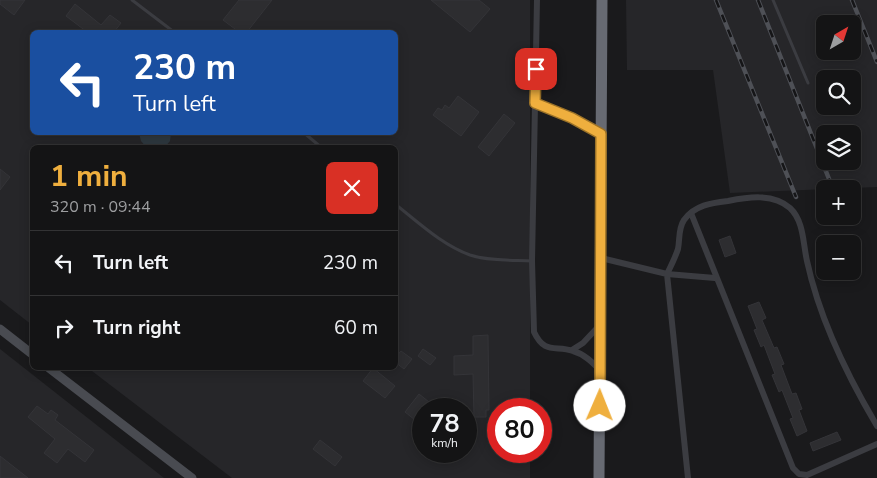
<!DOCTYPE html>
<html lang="en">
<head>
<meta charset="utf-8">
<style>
	:root { --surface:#141415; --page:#1d1d1e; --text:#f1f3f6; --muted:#9d9ea0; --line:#333334; --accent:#efaf3e }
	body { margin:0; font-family:"Nunito Sans",sans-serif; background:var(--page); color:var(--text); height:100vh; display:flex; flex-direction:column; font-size:19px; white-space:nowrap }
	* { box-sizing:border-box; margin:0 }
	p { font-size:16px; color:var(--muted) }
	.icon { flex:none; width:28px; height:28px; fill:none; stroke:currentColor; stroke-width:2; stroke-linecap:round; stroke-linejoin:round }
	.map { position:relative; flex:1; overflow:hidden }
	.sheet { position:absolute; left:30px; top:145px; width:368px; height:225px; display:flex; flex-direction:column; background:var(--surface); border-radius:8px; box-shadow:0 2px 12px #0003,0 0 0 1px var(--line) }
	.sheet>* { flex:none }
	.hud { position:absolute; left:30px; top:30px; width:368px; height:105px; border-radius:8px; box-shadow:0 2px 12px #0003,0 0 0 1px var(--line); background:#1a4fa0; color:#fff; overflow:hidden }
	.needle { width:32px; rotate:39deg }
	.fabs { position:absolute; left:816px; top:15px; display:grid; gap:10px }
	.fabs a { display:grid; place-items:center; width:45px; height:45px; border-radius:8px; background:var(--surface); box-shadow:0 2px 12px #0003,0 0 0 1px var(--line); font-size:25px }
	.speed { position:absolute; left:412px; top:398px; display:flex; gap:10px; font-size:25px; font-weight:700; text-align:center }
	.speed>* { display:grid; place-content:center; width:65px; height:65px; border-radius:50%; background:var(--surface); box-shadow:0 2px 12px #0003,0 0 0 1px var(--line); line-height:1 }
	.speed small { font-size:12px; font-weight:400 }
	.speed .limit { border:8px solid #d22; background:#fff; color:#111 }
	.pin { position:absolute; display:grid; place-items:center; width:42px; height:42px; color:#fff; margin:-21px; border-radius:10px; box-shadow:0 2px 8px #0006 }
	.me { position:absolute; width:55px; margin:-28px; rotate:1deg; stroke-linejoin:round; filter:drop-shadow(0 0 4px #0008) }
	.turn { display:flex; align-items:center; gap:18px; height:105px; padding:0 20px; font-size:22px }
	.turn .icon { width:65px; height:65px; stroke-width:2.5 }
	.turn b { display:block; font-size:35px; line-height:42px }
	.round { display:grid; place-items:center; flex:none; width:52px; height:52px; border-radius:8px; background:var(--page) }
	.summary { display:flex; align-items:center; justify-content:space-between; height:85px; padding:0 20px }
	h1 { font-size:30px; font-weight:700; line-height:38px; color:var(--accent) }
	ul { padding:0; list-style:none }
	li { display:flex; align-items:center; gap:15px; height:65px; padding:0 20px; border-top:1px solid var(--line) }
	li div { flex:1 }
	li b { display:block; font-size:19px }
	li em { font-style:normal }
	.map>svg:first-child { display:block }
	.built { fill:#262629; fill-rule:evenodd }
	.water { fill:#2f3940 }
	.building { fill:#2d2d30; stroke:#343438 }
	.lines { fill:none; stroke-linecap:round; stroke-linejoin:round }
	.lane { stroke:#3b3c41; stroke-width:3 }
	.street { stroke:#3b3c41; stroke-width:6 }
	.secondary { stroke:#494b51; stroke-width:9 }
	.highway { stroke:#676a72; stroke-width:11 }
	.rail-casing { stroke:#4e5056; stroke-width:4.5 }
	.rail { stroke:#151517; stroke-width:2.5; stroke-dasharray:8; stroke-linecap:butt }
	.route-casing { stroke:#9b7228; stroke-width:12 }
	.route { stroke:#efaf3e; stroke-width:9 }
</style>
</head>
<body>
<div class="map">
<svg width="877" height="478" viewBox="0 0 877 478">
	<rect width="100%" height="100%" fill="#1a1a1c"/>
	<g class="built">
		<path d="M 0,0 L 530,0 L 530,409 L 499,409 L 499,451 L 530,451 L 530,478 L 232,478 L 88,368 L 395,368 L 395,148 L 32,148 L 32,325 L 0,300 ZM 32,32 L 395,32 L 395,132 L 32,132 ZM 424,409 L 466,409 L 466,451 L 424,451 Z"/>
		<path d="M 626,0 L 877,0 L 877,187 L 730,193 L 713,70 L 627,70 ZM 825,24 L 852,24 L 852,51 L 825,51 ZM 825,79 L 852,79 L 852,106 L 825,106 ZM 825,134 L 852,134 L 852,161 L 825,161 Z"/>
		<path d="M 0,349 L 164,478 L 0,478 Z"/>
	</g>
	<path class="water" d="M 139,133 L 171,133 L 170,141 L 165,147 L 146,147 L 141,141 Z"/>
	<g class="building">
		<path d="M 0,0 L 25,0 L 14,15 L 0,4 Z"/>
		<path d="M 239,0 L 272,0 L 247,32 L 239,32 L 223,20 Z"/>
		<path d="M 431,0 L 479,0 L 490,9 L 470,32 Z"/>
		<path d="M 75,4 L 101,25 L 110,15 L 121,23 L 114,32 L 87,32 L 66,16 Z"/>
		<path d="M 458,96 L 479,112 L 461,136 L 433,115 L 438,108 L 442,110 L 445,105 L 449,108 Z"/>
		<path d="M 504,114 L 515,123 L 489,156 L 478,147 Z"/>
		<path d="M 0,169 L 10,177 L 0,190 Z"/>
		<path d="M 730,236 L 736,253 L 725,257 L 719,240 Z"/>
		<path d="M 759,302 L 766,318 L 762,320 L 774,348 L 777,347 L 784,364 L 781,365 L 792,394 L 796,393 L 802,409 L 799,410 L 807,431 L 797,436 L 790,419 L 793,418 L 782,390 L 779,392 L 772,375 L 775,374 L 764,345 L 761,347 L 754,330 L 757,329 L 748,306 Z"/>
		<path d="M 488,335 L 489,410 L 486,410 L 486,417 L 474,417 L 473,374 L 454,375 L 454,356 L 473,355 L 473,336 Z"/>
		<path d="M 423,349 L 436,358 L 430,365 L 418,356 Z"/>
		<path d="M 401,351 L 412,359 L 404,369 L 395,362 L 395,358 Z"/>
		<path d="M 373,368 L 395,386 L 385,398 L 363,381 Z"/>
		<path d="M 419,394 L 429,402 L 415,420 L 405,412 Z"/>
		<path d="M 37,406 L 48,414 L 51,410 L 58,415 L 55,420 L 94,450 L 85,462 L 68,449 L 57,463 L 44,453 L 55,439 L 28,417 Z"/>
		<path d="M 837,432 L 841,440 L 813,451 L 810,443 Z"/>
		<path d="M 320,440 L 342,457 L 335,466 L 313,449 Z"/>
		<path d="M 0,456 L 28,478 L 0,478 Z"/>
	</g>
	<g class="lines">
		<g class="lane">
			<path d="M 132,0 L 174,32"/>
			<path d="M 773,0 L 808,83"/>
			<path d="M 303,132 L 322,148"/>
			<path d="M 395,204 C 418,222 442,245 470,255 C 489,261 512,260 532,261"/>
		</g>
		<g class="street">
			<path d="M 537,0 L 532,261 L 534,332 C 545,355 555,345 573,351 C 584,354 592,362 599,369"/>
			<path d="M 535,103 L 572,119 L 601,134"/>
			<path d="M 691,213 L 793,468 L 799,474 L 807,475 L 877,444"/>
			<path d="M 601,258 L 667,274 L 688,478"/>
			<path d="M 715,278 L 667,274 C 671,266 675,258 678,249 C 680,239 678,229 684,220 C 695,205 711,203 728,201 C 748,197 773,193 790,208 C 804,221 803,244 807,261 C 819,317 848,377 877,426"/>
			<path d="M 572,350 L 583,343 L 599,326"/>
		</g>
		<g class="secondary">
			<path d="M 0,329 L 32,354"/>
			<path d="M 49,368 L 192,478"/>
		</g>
		<path class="highway" d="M 599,478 L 602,0"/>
		<defs>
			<g id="rail">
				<path d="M 716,0 L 796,197"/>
				<path d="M 758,0 L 833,189"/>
				<path d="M 852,0 L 877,62"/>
			</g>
		</defs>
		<use href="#rail" class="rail-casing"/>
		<use href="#rail" class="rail"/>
	</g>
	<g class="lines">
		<defs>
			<path id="route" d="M 536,69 L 535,103 L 572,118 L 601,134 L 600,406"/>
		</defs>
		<use href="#route" class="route-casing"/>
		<use href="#route" class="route"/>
	</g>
</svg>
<div class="fabs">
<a><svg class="needle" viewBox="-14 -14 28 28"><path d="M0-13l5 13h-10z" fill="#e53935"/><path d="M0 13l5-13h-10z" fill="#9d9ea0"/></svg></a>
<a><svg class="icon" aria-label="search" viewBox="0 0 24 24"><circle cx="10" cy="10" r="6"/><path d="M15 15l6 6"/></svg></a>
<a><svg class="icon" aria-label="layers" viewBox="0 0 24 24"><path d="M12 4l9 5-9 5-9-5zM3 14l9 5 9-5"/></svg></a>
<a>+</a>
<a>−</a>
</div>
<div class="speed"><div>78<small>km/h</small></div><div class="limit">80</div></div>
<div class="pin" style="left:536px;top:69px;background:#d93025"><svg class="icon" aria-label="arrive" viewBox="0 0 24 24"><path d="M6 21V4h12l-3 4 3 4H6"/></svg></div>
<svg class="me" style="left:600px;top:406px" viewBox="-20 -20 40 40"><circle r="19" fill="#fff"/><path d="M0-13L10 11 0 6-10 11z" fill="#efaf3e"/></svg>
<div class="hud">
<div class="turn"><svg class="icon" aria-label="left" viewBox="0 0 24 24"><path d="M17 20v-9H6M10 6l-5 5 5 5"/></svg><div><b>230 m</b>Turn left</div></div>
</div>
<section class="sheet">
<div class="summary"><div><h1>1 min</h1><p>320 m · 09:44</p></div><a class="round" style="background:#d93025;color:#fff"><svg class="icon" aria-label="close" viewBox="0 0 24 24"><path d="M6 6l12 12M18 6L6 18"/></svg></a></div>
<ul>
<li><svg class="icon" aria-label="left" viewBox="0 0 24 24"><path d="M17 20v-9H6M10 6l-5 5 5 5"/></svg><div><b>Turn left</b></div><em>230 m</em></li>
<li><svg class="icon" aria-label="right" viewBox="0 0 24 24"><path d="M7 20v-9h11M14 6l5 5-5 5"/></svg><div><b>Turn right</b></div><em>60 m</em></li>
</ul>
</section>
</div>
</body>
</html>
